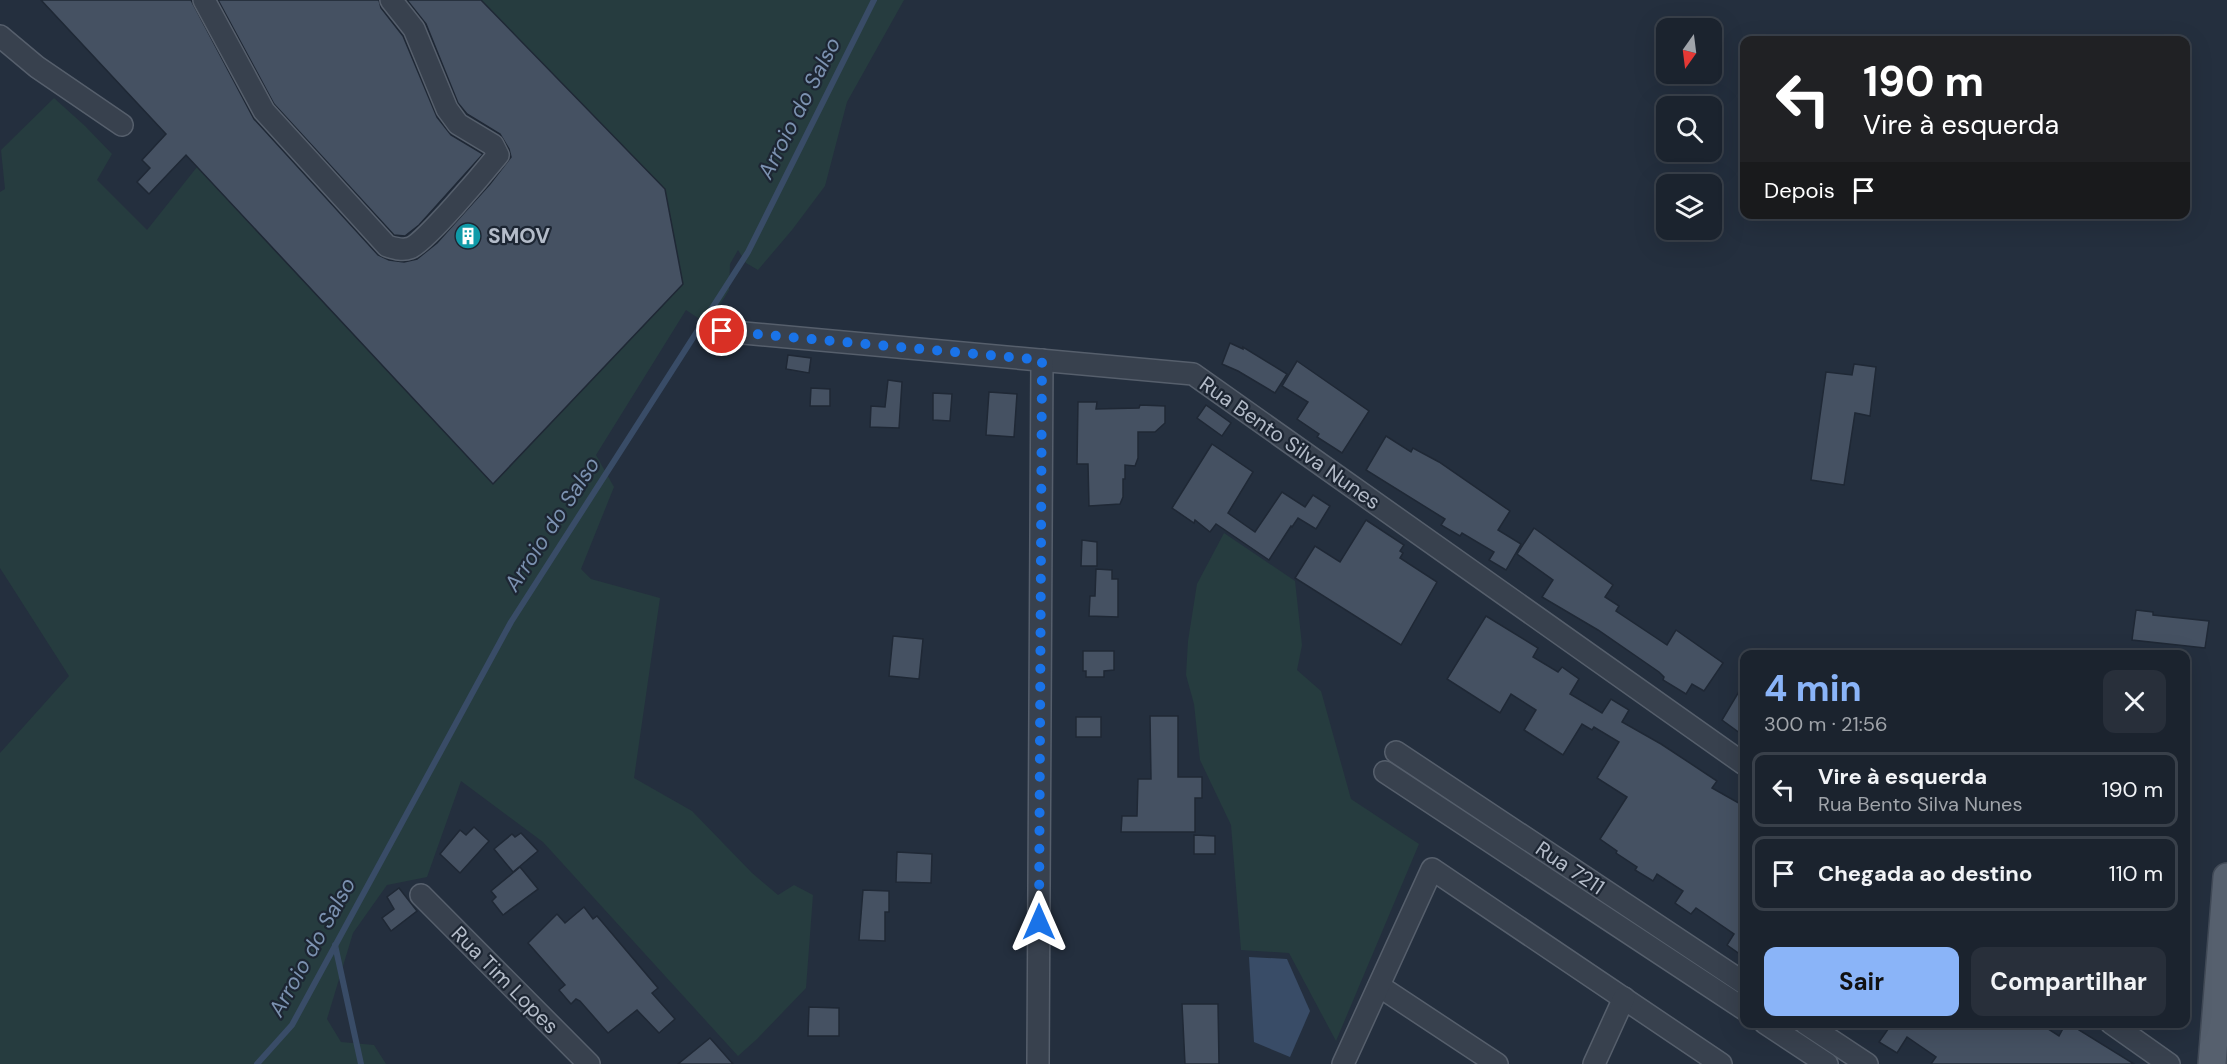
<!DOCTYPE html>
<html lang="pt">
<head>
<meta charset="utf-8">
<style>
	:root { --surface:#1b232e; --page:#282f3a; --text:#f1f3f6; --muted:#a0a4aa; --line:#39404a; --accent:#8ab4f8 }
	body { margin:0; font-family:"DM Sans",sans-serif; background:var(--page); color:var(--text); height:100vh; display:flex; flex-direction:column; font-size:22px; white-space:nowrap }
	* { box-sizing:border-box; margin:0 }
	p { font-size:20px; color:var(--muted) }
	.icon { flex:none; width:33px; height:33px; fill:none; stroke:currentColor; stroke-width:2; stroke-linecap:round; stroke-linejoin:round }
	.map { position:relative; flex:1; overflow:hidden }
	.drawer { position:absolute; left:1740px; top:650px; width:450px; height:378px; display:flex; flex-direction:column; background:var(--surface); border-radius:12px; box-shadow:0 6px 24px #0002,0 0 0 2px var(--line) }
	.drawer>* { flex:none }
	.hud { position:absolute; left:1740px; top:36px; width:450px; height:183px; border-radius:12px; box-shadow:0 6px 24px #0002,0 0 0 2px var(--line); background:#202124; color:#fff; overflow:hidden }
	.needle { width:39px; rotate:194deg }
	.fabs { position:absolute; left:1656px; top:18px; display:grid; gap:12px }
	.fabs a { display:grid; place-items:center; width:66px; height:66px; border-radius:12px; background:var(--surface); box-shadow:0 6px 24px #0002,0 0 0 2px var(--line); font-size:30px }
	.pin { position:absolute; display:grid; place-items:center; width:51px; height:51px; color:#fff; margin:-26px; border:3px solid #fff; border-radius:50%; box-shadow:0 2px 6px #0007 }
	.me { position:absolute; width:66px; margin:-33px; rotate:0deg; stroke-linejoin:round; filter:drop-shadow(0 0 4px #0008) }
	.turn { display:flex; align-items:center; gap:21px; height:126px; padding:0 24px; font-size:27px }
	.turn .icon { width:78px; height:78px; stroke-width:2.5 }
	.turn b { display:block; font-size:42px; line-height:51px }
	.then { display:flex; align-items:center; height:57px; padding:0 24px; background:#0003; gap:12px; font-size:22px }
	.round { display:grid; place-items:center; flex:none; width:63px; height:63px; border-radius:12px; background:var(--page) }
	.headline { display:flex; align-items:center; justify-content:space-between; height:102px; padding:0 24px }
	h1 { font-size:36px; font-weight:700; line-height:45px; color:var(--accent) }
	.cta { display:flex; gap:12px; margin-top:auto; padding:12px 24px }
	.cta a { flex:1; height:69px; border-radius:12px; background:var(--accent); color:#111; font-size:24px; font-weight:700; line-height:69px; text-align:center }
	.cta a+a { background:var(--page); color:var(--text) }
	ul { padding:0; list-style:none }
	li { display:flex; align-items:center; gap:18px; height:75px; margin:0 12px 9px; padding:0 12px; border:3px solid var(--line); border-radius:12px }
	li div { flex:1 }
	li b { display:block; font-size:22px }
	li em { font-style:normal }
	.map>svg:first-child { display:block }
	.green { fill:#263c3f }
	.water { fill:#394c67 }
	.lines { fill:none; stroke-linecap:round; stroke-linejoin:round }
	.stream { stroke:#394c67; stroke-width:6 }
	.building { fill:#455162; stroke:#1f2835; stroke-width:1.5 }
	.minor-casing { stroke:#565f6c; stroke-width:24 }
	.major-casing { stroke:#414a57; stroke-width:30 }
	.minor { stroke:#38414e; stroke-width:21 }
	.major { stroke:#56606e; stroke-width:27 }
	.route { stroke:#1a73e8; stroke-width:10; stroke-dasharray:0 18 }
	.labels { text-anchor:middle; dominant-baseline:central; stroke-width:4.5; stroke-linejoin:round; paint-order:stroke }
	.poi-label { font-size:21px; font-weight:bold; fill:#b4bcc9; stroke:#1d2633; text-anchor:start }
	.street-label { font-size:21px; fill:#b4bcc9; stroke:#1d2633 }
	.water-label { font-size:22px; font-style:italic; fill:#7c92b1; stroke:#1d2633 }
</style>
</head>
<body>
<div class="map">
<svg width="2227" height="1064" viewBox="0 0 2227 1064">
	<rect width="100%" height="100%" fill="#242f3e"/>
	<g class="green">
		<path d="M 481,0 L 904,0 L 847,102 L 825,186 L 792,230 L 758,270 L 746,263 L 738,250 L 730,264 L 729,290 L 710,321 L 698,318 L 686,310 L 596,455 L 614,487 L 581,569 L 591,579 L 660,598 L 634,778 L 692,811 L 752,873 L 778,895 L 794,885 L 813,895 L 806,988 L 757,1039 L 738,1056 L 543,842 L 461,781 L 427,877 L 387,885 L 353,933 L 327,1019 L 341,1042 L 374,1045 L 386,1064 L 0,1064 L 0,753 L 69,676 L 0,568 L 0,192 L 5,189 L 1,150 L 54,98 L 85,126 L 112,154 L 97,180 L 147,230 L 197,167 L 493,484 L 683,284 L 665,189 Z"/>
		<path d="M 1224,533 L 1295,581 L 1302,645 L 1297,670 L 1321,691 L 1351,799 L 1419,844 L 1336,1041 L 1289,953 L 1241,950 L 1231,825 L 1200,760 L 1194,704 L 1186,675 L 1188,641 L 1197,584 Z"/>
	</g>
	<path class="water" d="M 1249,957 L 1287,959 L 1310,1011 L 1290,1057 L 1254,1042 Z"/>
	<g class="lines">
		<g class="stream">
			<path d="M 335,945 L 361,1064"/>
			<path d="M 257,1064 L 292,1025 L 511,622 L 748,252 L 874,0"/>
		</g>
	</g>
	<g class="building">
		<path d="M 41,0 L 191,0 L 254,119 L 378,255 L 389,260 L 404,262 L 417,259 L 437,243 L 490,184 L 511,157 L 509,149 L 500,134 L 467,114 L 458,103 L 426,24 L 407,0 L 481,0 L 665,189 L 683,284 L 493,484 L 186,155 L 149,194 L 137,182 L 150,168 L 142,160 L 166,134 Z"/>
		<path d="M 218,0 L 379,0 L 381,8 L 403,36 L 437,117 L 451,135 L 483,154 L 419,225 L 405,236 L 394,235 L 274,104 Z"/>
		<path d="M 1230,343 L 1243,349 L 1243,347 L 1287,374 L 1275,393 L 1238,371 L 1222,364 Z"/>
		<path d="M 788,355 L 811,358 L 809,373 L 786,369 Z"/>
		<path d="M 1297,361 L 1369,411 L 1342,453 L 1317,437 L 1319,434 L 1297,419 L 1308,402 L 1282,386 Z"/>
		<path d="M 1854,364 L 1876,367 L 1870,416 L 1855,413 L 1844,485 L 1811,480 L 1826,372 L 1852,375 Z"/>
		<path d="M 888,380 L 902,382 L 899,428 L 870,427 L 871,406 L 885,407 Z"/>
		<path d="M 811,388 L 830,389 L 830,406 L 810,406 Z"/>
		<path d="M 989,392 L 1017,394 L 1014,437 L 986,435 Z"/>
		<path d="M 933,393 L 952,394 L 950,421 L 933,420 Z"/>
		<path d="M 1078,402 L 1097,402 L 1096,409 L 1139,408 L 1140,405 L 1165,406 L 1165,423 L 1155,432 L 1138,432 L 1138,458 L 1135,466 L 1125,465 L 1125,479 L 1123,479 L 1123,497 L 1120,504 L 1089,506 L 1088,464 L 1077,464 Z"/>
		<path d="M 1206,405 L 1231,423 L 1222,436 L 1197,418 Z"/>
		<path d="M 1386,436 L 1411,452 L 1413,448 L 1439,462 L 1510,511 L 1498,530 L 1521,544 L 1506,570 L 1489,560 L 1494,552 L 1462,533 L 1460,536 L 1441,525 L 1445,519 L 1366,470 Z"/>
		<path d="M 1212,444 L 1253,472 L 1228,513 L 1255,532 L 1282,492 L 1305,507 L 1313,495 L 1330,506 L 1316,529 L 1298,518 L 1292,527 L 1291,526 L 1269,560 L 1216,524 L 1210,532 L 1195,520 L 1194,523 L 1172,508 Z"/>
		<path d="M 1366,520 L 1404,545 L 1400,551 L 1403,553 L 1400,558 L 1437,582 L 1401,645 L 1295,578 L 1315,546 L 1340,562 Z"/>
		<path d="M 1534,528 L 1613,585 L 1605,597 L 1619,606 L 1616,611 L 1667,645 L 1676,630 L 1723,663 L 1704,691 L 1692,684 L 1686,694 L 1663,680 L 1664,677 L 1659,672 L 1598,630 L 1542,597 L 1553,580 L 1517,554 Z"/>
		<path d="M 1082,540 L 1097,542 L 1097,566 L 1081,566 Z"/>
		<path d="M 1096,569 L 1112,570 L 1112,579 L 1118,579 L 1118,617 L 1089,616 L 1090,596 L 1095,596 Z"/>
		<path d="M 2136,610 L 2153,612 L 2153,615 L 2209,621 L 2205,648 L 2132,640 Z"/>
		<path d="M 1486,616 L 1538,648 L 1533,657 L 1558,672 L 1562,667 L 1579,679 L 1570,694 L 1602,713 L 1611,699 L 1629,710 L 1622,722 L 1661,744 L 1717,781 L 1712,788 L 1744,806 L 1744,957 L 1727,945 L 1734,934 L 1696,908 L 1691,914 L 1675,903 L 1683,891 L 1657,874 L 1653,881 L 1635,870 L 1637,867 L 1616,853 L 1617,851 L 1600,839 L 1627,797 L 1597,778 L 1619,742 L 1594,727 L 1592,730 L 1582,724 L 1563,755 L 1524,730 L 1536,710 L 1511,694 L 1500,713 L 1447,679 Z"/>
		<path d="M 893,636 L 923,639 L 919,679 L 889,676 Z"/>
		<path d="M 1083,651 L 1114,651 L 1114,670 L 1104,671 L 1104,677 L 1086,677 L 1086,671 L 1083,671 Z"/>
		<path d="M 1744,683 L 1744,736 L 1722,720 Z"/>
		<path d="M 1150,716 L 1178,716 L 1178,777 L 1202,777 L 1202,798 L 1195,798 L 1195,832 L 1121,832 L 1122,816 L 1137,816 L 1138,779 L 1151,779 Z"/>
		<rect x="1076" y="717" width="25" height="20"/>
		<path d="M 474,827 L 489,841 L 460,873 L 440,854 L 460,830 L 466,835 Z"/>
		<path d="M 521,833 L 538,851 L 513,872 L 494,849 L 512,834 L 515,837 Z"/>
		<path d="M 1194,835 L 1215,836 L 1215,854 L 1194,854 Z"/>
		<path d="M 897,852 L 932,854 L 931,883 L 896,882 Z"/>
		<path d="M 520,867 L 538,889 L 503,915 L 492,901 L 496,897 L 491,891 Z"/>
		<path d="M 399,888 L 417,911 L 391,931 L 382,918 L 394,909 L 387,897 Z"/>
		<path d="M 863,890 L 889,891 L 889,912 L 885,912 L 885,941 L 859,940 Z"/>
		<path d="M 584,907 L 593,919 L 597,916 L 658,988 L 652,993 L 675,1019 L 659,1033 L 637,1010 L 608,1033 L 580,1001 L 576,999 L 571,1004 L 559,990 L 565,985 L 528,943 L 557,914 L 565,923 Z"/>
		<path d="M 1182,1004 L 1218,1004 L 1219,1064 L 1185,1064 Z"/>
		<path d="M 809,1007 L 839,1008 L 839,1036 L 808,1036 Z"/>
		<path d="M 1888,1023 L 2039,1023 L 2059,1036 L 2066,1023 L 2083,1023 L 2079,1030 L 2134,1064 L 1931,1064 L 1936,1057 L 1907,1037 L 1897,1053 L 1879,1042 L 1891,1025 Z"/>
		<path d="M 710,1038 L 733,1064 L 678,1064 Z"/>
	</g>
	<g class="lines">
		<defs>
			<g id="minor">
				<path d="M 204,0 L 264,111 L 387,246 C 394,248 402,251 410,248 C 424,244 485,171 498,155 L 493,145 L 458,124 L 447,109 L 414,29 L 391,0"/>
				<path d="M 0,36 L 37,67 L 122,125"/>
				<path d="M 722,331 L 1193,374 L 1744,764"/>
				<path d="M 1396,752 L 1744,983"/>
				<path d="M 1385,772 L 1744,1009"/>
				<path d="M 421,895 L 589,1064"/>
				<path d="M 1379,986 L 1497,1064"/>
				<path d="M 1765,1023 L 1827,1064"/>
				<path d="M 1805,1023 L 1867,1064"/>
				<path d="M 2111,1023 L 2169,1064"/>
				<path d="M 1038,1064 L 1042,360"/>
				<path d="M 1343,1064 L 1432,869 L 1721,1064"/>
				<path d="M 1594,1064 L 1624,998"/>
			</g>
			<path id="major" d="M 2212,1064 L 2227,877"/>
		</defs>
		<use href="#minor" class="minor-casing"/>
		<use href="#major" class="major-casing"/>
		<use href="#minor" class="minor"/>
		<use href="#major" class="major"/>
	</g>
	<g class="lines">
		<path class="route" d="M 722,331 L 1042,360 L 1039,922"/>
	</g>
	<defs>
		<symbol id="building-disc" viewBox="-11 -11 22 22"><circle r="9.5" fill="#0f9aa8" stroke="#1d2633"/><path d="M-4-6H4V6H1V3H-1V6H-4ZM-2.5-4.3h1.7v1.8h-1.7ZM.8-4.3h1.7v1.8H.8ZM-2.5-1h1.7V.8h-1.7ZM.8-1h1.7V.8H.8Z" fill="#fff"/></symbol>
	</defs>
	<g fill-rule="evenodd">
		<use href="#building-disc" x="453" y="221" width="30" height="30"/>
	</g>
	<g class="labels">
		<g class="poi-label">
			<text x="488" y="236">SMOV</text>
		</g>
		<g class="street-label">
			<text transform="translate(1290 443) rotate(35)">Rua Bento Silva Nunes</text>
			<text transform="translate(1570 868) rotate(34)">Rua 7211</text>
			<text transform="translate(505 980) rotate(45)">Rua Tim Lopes</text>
		</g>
		<g class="water-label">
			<text transform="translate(799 108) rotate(-63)">Arroio do Salso</text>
			<text transform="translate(552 524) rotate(-57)">Arroio do Salso</text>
			<text transform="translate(312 947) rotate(-61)">Arroio do Salso</text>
		</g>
	</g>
</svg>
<div class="fabs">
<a><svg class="needle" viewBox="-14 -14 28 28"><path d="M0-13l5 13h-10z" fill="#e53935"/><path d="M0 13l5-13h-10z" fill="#a0a4aa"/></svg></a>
<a><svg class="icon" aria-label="search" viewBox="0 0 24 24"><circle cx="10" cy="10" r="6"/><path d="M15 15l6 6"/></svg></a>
<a><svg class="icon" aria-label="layers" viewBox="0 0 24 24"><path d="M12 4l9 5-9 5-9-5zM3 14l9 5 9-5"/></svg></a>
</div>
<div class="pin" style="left:722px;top:331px;background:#d93025"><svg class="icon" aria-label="arrive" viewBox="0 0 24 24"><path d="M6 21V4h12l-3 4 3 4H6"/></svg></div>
<svg class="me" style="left:1039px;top:922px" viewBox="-20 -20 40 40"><path d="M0-17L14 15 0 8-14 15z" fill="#1a73e8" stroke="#fff" stroke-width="4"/></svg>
<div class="hud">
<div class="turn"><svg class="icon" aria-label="left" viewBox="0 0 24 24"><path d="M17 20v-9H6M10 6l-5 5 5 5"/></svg><div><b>190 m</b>Vire à esquerda</div></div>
<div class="then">Depois<svg class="icon" aria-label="arrive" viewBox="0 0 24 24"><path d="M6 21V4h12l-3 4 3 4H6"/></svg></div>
</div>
<section class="drawer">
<div class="headline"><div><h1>4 min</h1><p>300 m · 21:56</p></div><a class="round"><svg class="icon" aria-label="close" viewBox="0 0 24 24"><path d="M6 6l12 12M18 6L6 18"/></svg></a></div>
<ul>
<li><svg class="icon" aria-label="left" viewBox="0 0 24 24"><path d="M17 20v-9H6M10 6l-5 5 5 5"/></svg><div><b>Vire à esquerda</b><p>Rua Bento Silva Nunes</p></div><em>190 m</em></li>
<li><svg class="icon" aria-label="arrive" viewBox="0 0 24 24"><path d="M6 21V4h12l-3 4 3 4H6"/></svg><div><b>Chegada ao destino</b></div><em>110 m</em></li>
</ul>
<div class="cta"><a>Sair</a><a>Compartilhar</a></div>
</section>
</div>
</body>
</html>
